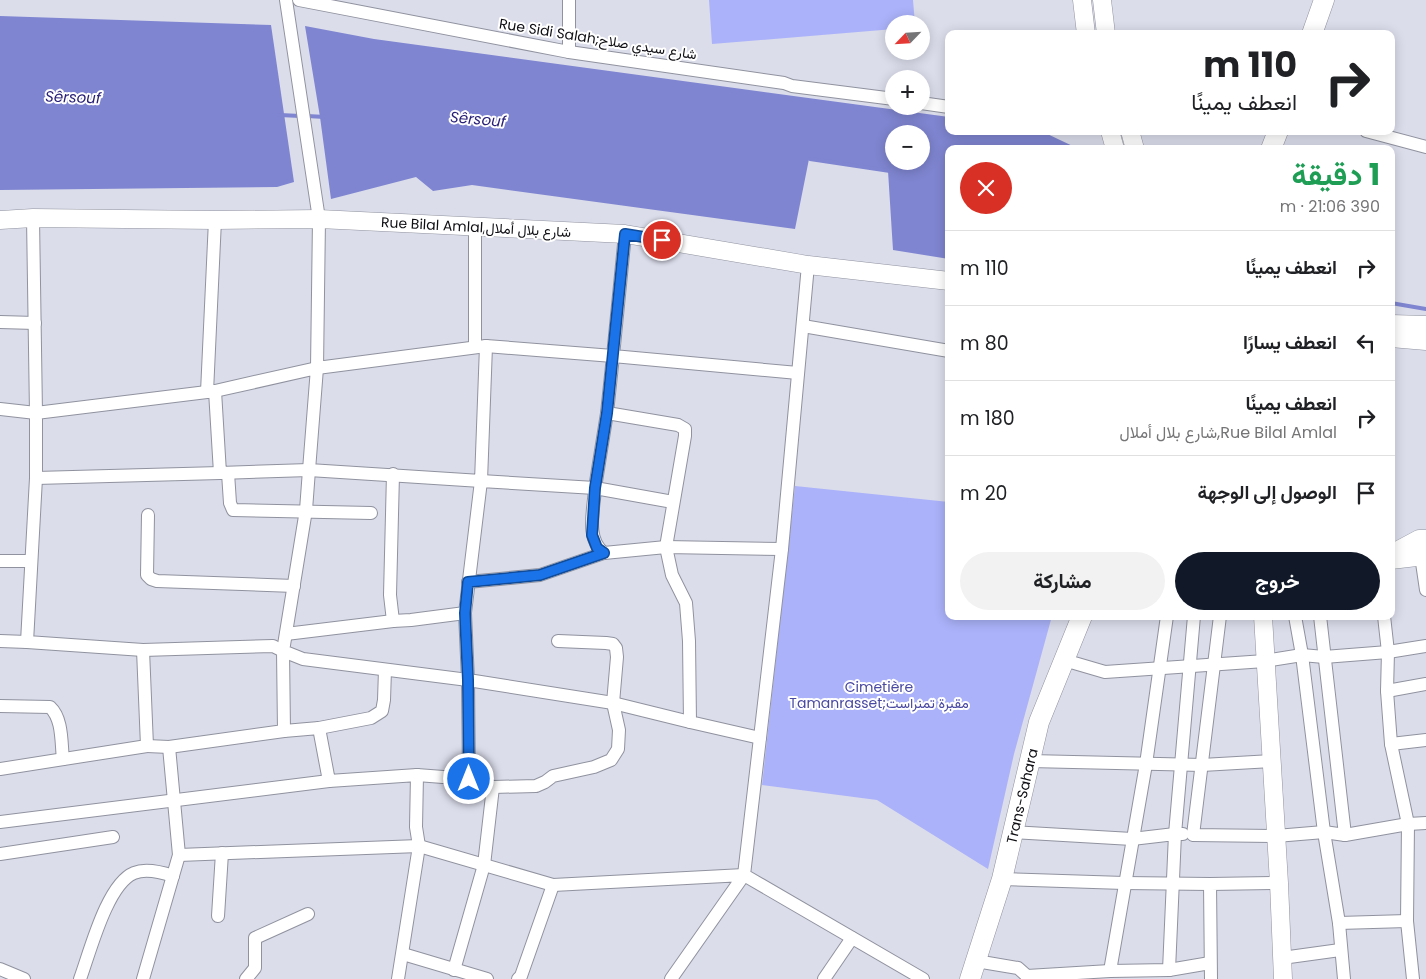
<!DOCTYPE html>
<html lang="ar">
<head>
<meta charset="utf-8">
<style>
	:root { --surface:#fff; --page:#f2f2f2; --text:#202124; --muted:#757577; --line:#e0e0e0; --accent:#111827 }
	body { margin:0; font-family:Poppins,Vazirmatn,sans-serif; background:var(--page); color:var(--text); direction:rtl; height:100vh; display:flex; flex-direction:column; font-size:19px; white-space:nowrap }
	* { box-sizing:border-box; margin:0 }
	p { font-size:16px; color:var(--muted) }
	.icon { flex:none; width:28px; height:28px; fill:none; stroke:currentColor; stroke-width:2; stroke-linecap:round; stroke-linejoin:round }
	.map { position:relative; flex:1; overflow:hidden; direction:ltr }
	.side { position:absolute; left:945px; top:145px; width:450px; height:475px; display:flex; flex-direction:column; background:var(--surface); border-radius:10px; box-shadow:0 2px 12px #0003; direction:rtl }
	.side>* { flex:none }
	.guide { position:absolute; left:945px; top:30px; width:450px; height:105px; border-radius:10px; box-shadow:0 2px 12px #0003; direction:rtl; background:#fff; color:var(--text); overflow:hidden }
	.needle { width:32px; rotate:245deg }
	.tools { position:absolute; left:885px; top:15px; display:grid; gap:10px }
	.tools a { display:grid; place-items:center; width:45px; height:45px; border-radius:50%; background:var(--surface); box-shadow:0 2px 12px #0003; font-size:25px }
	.pin { position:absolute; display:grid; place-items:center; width:42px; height:42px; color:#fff; margin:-21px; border:2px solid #fff; border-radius:50%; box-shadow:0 1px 5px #0007 }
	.me { position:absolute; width:55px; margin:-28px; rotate:0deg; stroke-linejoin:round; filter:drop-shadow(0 0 4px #0008) }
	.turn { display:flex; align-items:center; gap:18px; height:105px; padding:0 15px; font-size:22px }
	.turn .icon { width:65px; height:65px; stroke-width:2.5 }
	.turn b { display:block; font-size:35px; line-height:42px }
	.round { display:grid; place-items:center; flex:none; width:52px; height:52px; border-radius:26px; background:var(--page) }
	.overview { display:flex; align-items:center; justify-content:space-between; height:85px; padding:0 15px }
	h1 { font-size:30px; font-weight:700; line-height:38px; color:#1e9e55 }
	.primary-button { display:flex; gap:10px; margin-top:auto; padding:10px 15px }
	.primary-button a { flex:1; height:58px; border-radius:30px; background:var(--accent); color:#fff; font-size:20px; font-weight:700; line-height:58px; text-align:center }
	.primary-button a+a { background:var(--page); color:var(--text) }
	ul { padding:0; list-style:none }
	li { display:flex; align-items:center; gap:15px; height:75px; padding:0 15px; border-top:1px solid var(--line) }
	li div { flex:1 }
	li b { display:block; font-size:19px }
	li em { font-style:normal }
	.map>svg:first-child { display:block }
	.green { fill:#abb2f9 }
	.water { fill:#7f85d0; fill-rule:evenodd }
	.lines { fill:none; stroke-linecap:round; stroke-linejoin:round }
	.stream { stroke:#7f85d0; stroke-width:4 }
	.street-casing { stroke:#90929f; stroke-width:14 }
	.secondary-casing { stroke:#90929f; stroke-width:19 }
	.primary-casing { stroke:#90929f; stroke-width:21 }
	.street { stroke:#fff; stroke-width:12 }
	.secondary { stroke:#fff; stroke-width:18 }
	.primary { stroke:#fff; stroke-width:20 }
	.route-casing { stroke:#114b97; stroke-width:12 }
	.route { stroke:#1a73e8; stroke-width:9 }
	.labels { text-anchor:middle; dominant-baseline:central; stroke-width:4; stroke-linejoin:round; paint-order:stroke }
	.street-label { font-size:14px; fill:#0e0e13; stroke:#fff }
	.park-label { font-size:14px; fill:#4948a2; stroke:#fff }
	.water-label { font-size:15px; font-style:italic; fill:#292078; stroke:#fff }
</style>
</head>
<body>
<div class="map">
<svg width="1426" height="979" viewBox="0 0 1426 979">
	<rect width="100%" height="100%" fill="#dbddeb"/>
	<g class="green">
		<path d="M 709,0 L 913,0 L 915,24 L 894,24 L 894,29 L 712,44 Z"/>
		<path d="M 795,486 L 949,502 L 949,616 L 1052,616 L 1014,754 L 988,869 L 877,800 L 762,785 Z"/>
	</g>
	<g class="water">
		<path d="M 0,16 L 271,25 L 294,182 L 277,187 L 0,190 Z"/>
		<path d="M 305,26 L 374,39 L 949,117 L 949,131 L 1041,131 L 1079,149 L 949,149 L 949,259 L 893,250 L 888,171 L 809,159 L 795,229 L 472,185 L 433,191 L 416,177 L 331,199 L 320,117 ZM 894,134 L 921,134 L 921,161 L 894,161 Z"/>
	</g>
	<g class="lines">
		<g class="stream">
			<path d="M 280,115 L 300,116"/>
			<path d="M 307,116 L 325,117"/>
			<path d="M 810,159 L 890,171"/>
			<path d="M 1391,303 L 1426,309"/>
		</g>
		<defs>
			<g id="street">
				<path d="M 286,0 L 319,219 L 317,368 L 486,346 L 613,356 L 607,413 L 595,488 L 481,481 L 465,613 L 468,680 L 613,703 L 690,722"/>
				<path d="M 299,0 L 569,52 L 784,83 L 792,86 L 894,99"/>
				<path d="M 569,52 L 569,0"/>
				<path d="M 921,103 L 949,107"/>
				<path d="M 1366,131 L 1426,147"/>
				<path d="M 625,234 L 613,356 L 798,373"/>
				<path d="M 808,265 L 782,549 L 744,875 L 923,979"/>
				<path d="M 0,322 L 35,323"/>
				<path d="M 803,326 L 949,351"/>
				<path d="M 475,347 L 475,226"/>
				<path d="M 215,391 L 220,473 L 309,470 L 306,510 L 283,651 L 303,659 L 468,680 L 469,779"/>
				<path d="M 207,392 L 215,220"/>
				<path d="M 0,409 L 36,413 L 33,218"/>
				<path d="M 607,413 L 678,425 L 685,429 L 685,436 L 666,547 L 672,575 L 686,603 L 689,641 L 690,722 L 760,738"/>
				<path d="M 228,473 L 230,503 L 233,510 L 371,513"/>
				<path d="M 393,474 L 390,595 L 393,621 L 411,620 L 465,613"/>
				<path d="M 36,478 L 220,473"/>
				<path d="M 673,502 L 595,488 C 594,509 585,539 604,553 L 666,547 L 782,549"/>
				<path d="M 148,515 L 147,575 L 151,579 L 157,581 L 294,586"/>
				<path d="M 1421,556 L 1426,590"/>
				<path d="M 0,561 L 30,561"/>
				<path d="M 468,582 L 540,575 L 604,553"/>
				<path d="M 1167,616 L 1146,764 L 1110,971 L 1169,970 L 1210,963"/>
				<path d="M 1220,616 L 1193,835 L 1276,836 L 1324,832 L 1345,835 L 1408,824 L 1426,823"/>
				<path d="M 1295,616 L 1302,655 L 1324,832 L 1339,923 L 1344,979"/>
				<path d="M 1320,616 L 1345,835"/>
				<path d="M 1384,616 L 1388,652 L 1387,691 L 1391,744 L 1408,824 L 1407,921 L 1413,979"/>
				<path d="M 286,634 L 393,621"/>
				<path d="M 0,641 L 27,642"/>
				<path d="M 1064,660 L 1105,672 L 1265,661 L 1302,655 L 1324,657 L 1388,652 L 1426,646"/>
				<path d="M 1387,691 L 1426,684"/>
				<path d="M 0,706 L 50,707 C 63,719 61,743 63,759"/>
				<path d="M 319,728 L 371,718 L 382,711 L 384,700 L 385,670"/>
				<path d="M 284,731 L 319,728 L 329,781 L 417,775 L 416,827 L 419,846 L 398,979"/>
				<path d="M 1391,744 L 1426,740"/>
				<path d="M 147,746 L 169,747 L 284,731 L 283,651 L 273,646 L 143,650 L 27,642 L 36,478 L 36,413 L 215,391 L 317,368 L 309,470 L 481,481 L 486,346"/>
				<path d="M 1030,761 L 1202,765 L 1272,761"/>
				<path d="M 0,769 L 147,746 L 143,650"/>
				<path d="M 417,775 L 469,779 L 493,787 L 484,865 L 454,970"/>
				<path d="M 493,787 L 536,786 L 545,782 L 553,776 L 594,767 L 611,760 L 618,749 L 619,730 L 613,703 L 617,657 L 616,648 L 613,644 L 606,643 L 558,641"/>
				<path d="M 0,822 L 329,781"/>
				<path d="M 1013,832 L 1132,839 L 1175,834 L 1169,970"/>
				<path d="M 1183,834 L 1175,834 L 1194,616"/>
				<path d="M 0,854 L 113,837"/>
				<path d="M 179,855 L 419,846 L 553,885 L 744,875 L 671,979"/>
				<path d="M 1002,879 L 1124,883 L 1210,884"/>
				<path d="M 218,916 L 222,853"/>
				<path d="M 1339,923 L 1407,921"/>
				<path d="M 403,954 L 487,979"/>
				<path d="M 1282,958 L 1340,950"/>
				<path d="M 976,961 L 1018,968 L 1027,976 L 1027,979"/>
				<path d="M 0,969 L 24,979"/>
				<path d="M 1027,976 L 1110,971"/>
				<path d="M 80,979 C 90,952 107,884 134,873 C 146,868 161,872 173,876"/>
				<path d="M 143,979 L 179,855 L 169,747"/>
				<path d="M 246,979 L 255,968 L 255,938 L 308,914"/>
				<path d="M 518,979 L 521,976 L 553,885"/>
				<path d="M 824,979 L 852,938"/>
				<path d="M 1211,979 L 1210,884 L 1279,883"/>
			</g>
			<g id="secondary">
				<path d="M 1082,0 L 1086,34"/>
				<path d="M 1102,0 L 1106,34"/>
				<path d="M 1110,131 L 1115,149"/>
				<path d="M 1130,131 L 1135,149"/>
				<path d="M 0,220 L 33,218 L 215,220 L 319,219 L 625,234 L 808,265 L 949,281"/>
				<path d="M 1391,324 L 1426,325"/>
				<path d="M 1391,338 L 1426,341"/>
				<path d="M 1391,554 L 1419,539 L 1426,539"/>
				<path d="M 1391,560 L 1426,556"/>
				<path d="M 1263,616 L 1279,883 L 1283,979"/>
			</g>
			<g id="primary">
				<path d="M 1312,34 L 1324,0"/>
				<path d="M 1271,149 L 1278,131"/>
				<path d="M 970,979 L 1002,879 L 1039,722 L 1082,616"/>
			</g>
		</defs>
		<use href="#street" class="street-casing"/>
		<use href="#secondary" class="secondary-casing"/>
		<use href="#primary" class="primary-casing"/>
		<use href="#street" class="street"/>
		<use href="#secondary" class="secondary"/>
		<use href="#primary" class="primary"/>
	</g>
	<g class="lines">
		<defs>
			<path id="route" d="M 469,779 L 468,680 L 465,613 L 468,582 L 540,575 L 604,553 L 597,548 L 592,535 L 595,488 L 607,413 L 625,234 L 662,240"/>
		</defs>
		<use href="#route" class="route-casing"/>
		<use href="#route" class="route"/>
	</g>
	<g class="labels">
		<g class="street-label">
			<text transform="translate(598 39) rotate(9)">Rue Sidi Salah;شارع سيدي صلاح</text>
			<text transform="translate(476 227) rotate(3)">Rue Bilal Amlal,شارع بلال أملال</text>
			<text transform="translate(1022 796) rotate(-77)">Trans-Sahara</text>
		</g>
		<g class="park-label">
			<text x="879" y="687">Cimetière<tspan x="879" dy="16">Tamanrasset;مقبرة تمنراست</tspan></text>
		</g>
		<g class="water-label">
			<text transform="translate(73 97) rotate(2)">Sêrsouf</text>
			<text transform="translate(478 119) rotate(5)">Sêrsouf</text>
		</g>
	</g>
</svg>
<div class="tools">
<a><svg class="needle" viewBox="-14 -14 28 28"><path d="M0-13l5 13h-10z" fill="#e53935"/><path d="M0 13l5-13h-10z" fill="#757577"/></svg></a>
<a>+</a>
<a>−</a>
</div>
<div class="pin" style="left:662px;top:240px;background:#d93025"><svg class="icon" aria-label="arrive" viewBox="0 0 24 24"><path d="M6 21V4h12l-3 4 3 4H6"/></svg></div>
<svg class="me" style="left:469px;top:779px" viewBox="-20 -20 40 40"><circle r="17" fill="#1a73e8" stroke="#fff" stroke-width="3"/><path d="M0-11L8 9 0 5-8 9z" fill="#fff"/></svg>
<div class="guide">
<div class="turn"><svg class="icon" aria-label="right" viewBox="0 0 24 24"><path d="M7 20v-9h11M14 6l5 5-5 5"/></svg><div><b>110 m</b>انعطف يمينًا</div></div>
</div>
<section class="side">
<div class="overview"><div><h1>1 دقيقة</h1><p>390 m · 21:06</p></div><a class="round" style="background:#d93025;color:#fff"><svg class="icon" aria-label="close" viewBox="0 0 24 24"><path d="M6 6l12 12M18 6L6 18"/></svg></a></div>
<ul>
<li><svg class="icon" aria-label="right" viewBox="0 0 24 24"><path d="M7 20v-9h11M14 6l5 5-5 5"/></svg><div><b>انعطف يمينًا</b></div><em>110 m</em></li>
<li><svg class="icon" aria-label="left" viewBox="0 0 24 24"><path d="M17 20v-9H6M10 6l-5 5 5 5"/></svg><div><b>انعطف يسارًا</b></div><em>80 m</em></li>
<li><svg class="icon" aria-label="right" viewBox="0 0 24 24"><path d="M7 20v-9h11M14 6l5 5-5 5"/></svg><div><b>انعطف يمينًا</b><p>Rue Bilal Amlal,شارع بلال أملال</p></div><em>180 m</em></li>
<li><svg class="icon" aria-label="arrive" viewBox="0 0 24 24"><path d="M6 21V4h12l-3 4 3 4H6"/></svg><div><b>الوصول إلى الوجهة</b></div><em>20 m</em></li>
</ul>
<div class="primary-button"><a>خروج</a><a>مشاركة</a></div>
</section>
</div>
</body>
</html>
